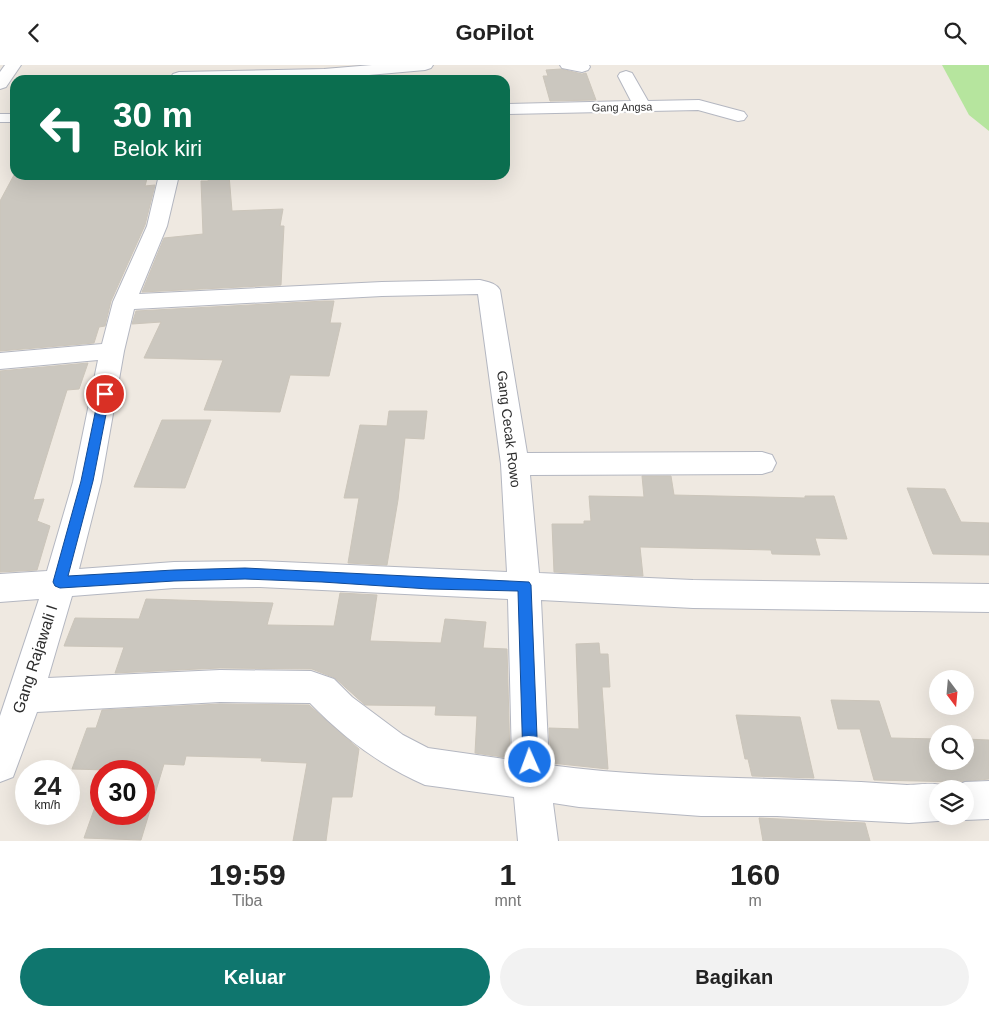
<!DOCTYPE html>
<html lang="id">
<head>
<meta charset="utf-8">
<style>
	:root { --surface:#fff; --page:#f2f2f2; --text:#222; --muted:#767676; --accent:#0f766e }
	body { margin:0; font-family:Arial,sans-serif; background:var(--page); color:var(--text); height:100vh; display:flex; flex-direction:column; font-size:19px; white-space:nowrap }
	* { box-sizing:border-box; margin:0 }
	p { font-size:16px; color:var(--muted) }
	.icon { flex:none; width:28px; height:28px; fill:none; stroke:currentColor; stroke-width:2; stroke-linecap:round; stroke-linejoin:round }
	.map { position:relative; height:776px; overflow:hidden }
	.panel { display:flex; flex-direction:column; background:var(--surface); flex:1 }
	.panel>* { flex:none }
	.banner { position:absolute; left:10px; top:10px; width:500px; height:105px; border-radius:15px; box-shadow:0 5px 20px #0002; background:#0b6e4f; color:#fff; overflow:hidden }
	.needle { width:32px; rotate:164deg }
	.fabs { position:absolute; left:929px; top:605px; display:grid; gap:10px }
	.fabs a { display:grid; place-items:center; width:45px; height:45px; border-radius:50%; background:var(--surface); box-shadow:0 5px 20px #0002; font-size:25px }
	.speed { position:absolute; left:15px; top:695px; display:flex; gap:10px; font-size:25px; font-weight:700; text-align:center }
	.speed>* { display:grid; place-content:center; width:65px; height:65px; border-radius:50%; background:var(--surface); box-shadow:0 5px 20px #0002; line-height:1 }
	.speed small { font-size:12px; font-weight:400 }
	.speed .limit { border:8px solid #d22; background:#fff; color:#111 }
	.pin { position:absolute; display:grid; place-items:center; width:42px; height:42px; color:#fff; margin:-21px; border:2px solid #fff; border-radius:50%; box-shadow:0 1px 5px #0007 }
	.me { position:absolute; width:55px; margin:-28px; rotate:358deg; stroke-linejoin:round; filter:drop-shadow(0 0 4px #0008) }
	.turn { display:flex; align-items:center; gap:18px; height:105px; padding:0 20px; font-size:22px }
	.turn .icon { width:65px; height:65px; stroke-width:2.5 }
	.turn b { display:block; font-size:35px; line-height:42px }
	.eta { display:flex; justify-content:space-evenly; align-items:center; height:85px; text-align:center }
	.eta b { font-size:30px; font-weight:600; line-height:35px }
	.action { display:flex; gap:10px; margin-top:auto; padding:10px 20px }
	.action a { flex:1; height:58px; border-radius:30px; background:var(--accent); color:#fff; font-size:20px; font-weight:600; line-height:58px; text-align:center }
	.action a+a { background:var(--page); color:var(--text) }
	header { display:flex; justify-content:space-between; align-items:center; height:65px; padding:0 20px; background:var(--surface); font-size:22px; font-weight:600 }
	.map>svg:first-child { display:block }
	.green { fill:#b6e59e }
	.building { fill:#cbc7bf; stroke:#cbc5ba }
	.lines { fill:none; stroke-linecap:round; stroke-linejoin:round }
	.service-casing { stroke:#b4b7c1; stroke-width:2 }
	.minor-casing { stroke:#b4b7c1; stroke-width:2 }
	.service { fill:#fff; fill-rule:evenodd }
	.minor { fill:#fff; fill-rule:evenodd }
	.route { fill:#1a73e8; stroke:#114b97 }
	.labels { text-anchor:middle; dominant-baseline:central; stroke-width:4.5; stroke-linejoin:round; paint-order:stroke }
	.far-street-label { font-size:11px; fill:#2e2e2e; stroke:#fff }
	.street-label { font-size:14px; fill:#2e2e2e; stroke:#fff }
	.near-street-label { font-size:16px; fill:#2e2e2e; stroke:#fff }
</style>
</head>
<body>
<header><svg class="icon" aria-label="back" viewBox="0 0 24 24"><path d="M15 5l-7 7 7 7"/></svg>GoPilot<svg class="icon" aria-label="search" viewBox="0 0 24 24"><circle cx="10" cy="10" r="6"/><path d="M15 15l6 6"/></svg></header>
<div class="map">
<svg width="989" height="776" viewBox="0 0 989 776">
	<rect width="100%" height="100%" fill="#efe9e1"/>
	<path class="green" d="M 942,0 L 989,0 L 989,66 L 969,50 Z"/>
	<g class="building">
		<path d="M 561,4 L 582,9 L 586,8 L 596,35 L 550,36 L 543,11 L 548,11 L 546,5 Z"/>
		<path d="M 14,110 L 148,110 L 145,121 L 155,120 L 145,160 L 111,236 L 105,261 L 99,262 L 94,278 L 0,286 L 0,136 Z"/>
		<path d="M 210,110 L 229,110 L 232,146 L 283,144 L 280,161 L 284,161 L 281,220 L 142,227 L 164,173 L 203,169 L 201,116 L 208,116 Z"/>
		<path d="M 325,236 L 334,236 L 330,258 L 341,258 L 329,311 L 290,310 L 280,347 L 204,345 L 223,295 L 144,293 L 161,257 L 132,259 L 136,246 Z"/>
		<path d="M 88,298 L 79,324 L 67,325 L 33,435 L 44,434 L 37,456 L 50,461 L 37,505 L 0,507 L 0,306 Z"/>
		<path d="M 389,346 L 427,346 L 424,374 L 405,373 L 398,435 L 387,500 L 348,498 L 359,433 L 344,433 L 360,360 L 387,361 Z"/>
		<path d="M 162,355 L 211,355 L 185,423 L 134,422 Z"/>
		<path d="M 642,411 L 671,411 L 674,430 L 805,433 L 805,431 L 834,431 L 847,474 L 815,473 L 820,490 L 772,489 L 771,485 L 640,482 L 643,511 L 554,507 L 552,459 L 584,459 L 584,456 L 591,456 L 589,431 L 644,432 Z"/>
		<path d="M 907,423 L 945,424 L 961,457 L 989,458 L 989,490 L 933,489 Z"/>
		<path d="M 340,528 L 377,530 L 370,576 L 441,578 L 445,554 L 486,557 L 483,583 L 507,584 L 510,693 L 475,688 L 477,651 L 435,650 L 436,641 L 365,640 L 335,613 L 312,604 L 220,603 L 115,608 L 124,582 L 64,581 L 75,553 L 139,554 L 146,534 L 273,538 L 267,560 L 334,561 Z"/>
		<path d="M 599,578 L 600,589 L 608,589 L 610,622 L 602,622 L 608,704 L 551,698 L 549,663 L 579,664 L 576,579 Z"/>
		<path d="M 831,635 L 879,636 L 891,673 L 938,674 L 938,696 L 965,696 L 965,674 L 989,675 L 989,714 L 961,717 L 874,715 L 860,664 L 838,664 Z"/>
		<path d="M 220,639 L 309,640 L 359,684 L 352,732 L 332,732 L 326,776 L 293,776 L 307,698 L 261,696 L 262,693 L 186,691 L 184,700 L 164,699 L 141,775 L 84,773 L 101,725 L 101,749 L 144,749 L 144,706 L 72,704 L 87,663 L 96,663 L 102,645 Z"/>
		<path d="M 736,650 L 800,652 L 814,713 L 752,711 L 748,694 L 745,694 Z"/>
		<path d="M 759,753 L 865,758 L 870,776 L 763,776 Z"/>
	</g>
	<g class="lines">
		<defs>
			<rect id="service" x="0" y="49" width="15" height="8"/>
			<g id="minor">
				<path d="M 5,0 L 21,0 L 6,22 L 0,24 L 0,7 Z"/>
				<path d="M 372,0 L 433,0 L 431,3 L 425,5 L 324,14 L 173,15 L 171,12 L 173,9 L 179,7 L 324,4 Z"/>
				<path d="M 560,0 L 589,0 L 590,2 L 588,5 L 582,7 L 562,3 Z"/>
				<path d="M 626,6 L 632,8 L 648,36 L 699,35 L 744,47 L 747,51 L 744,55 L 738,56 L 698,45 L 505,49 L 505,39 L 631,36 L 618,11 L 620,8 Z"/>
				<path d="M 159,110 L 179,110 L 167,161 L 139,229 L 382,217 L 480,215 C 488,217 496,218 500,225 L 527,388 L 762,387 L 772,390 L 776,398 L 772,406 L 762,409 L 530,410 L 539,508 L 693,515 L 989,519 L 989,547 L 693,543 L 541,535 L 549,700 C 652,714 757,712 861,717 C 876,718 891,719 907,720 C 925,720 933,716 951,723 L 965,717 L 989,716 L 989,754 L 965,755 L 956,751 L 965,751 L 965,724 L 938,724 L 938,751 L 950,751 L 938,756 L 909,758 L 777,751 L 701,751 L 579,742 L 553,738 L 558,776 L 518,776 L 514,732 L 425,720 C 381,701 344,673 310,638 L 220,637 L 37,647 L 13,712 L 0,717 L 0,651 L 39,534 L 0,537 L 0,509 L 47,506 L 73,417 L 98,295 L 0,304 L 0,288 L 102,279 L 113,237 L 147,161 ZM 478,229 L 501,399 L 507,507 L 260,496 L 174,497 L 79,504 L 101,417 L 124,286 L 134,244 L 382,231 ZM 260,522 L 508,534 L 512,695 L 428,683 L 403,670 L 352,632 L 334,614 L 311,606 L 220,605 L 48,613 L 72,531 L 174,523 Z"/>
			</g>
		</defs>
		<use href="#service" class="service-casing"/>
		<use href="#minor" class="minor-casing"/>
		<use href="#service" class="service"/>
		<use href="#minor" class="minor"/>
	</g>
	<path class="route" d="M 105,325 L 110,329 L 93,416 L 68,511 L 174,505 L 245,503 L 529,517 L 531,520 L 538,697 L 536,702 L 530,705 L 525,702 L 523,697 L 518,526 L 429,524 L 322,517 L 245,514 L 174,516 L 60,523 L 55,521 L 53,517 L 81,416 L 99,329 Z"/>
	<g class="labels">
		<g class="far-street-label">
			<text transform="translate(622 42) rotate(-1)">Gang Angsa</text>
		</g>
		<g class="street-label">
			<text transform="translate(509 364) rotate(83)">Gang Cecak Rowo</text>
		</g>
		<g class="near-street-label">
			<text transform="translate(35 594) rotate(-72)">Gang Rajawali I</text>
		</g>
	</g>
</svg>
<div class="fabs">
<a><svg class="needle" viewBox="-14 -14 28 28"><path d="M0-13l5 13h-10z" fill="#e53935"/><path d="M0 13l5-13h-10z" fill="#767676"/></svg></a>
<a><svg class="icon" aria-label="search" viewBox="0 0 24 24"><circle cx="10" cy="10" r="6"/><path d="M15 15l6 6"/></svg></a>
<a><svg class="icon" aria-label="layers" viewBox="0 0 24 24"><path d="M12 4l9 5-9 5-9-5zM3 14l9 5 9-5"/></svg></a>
</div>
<div class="speed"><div>24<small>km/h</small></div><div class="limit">30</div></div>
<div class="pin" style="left:105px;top:329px;background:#d93025"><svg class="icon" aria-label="arrive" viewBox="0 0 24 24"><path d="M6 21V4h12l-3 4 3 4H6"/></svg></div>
<svg class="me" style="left:530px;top:697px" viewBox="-20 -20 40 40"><circle r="17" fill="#1a73e8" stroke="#fff" stroke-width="3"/><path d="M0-11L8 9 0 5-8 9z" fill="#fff"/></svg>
<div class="banner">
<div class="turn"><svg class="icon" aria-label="left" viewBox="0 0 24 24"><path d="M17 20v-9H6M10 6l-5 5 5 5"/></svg><div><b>30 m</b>Belok kiri</div></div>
</div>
</div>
<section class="panel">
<div class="eta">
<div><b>19:59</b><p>Tiba</p></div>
<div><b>1</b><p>mnt</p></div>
<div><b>160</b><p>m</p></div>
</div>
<div class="action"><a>Keluar</a><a>Bagikan</a></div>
</section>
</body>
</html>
